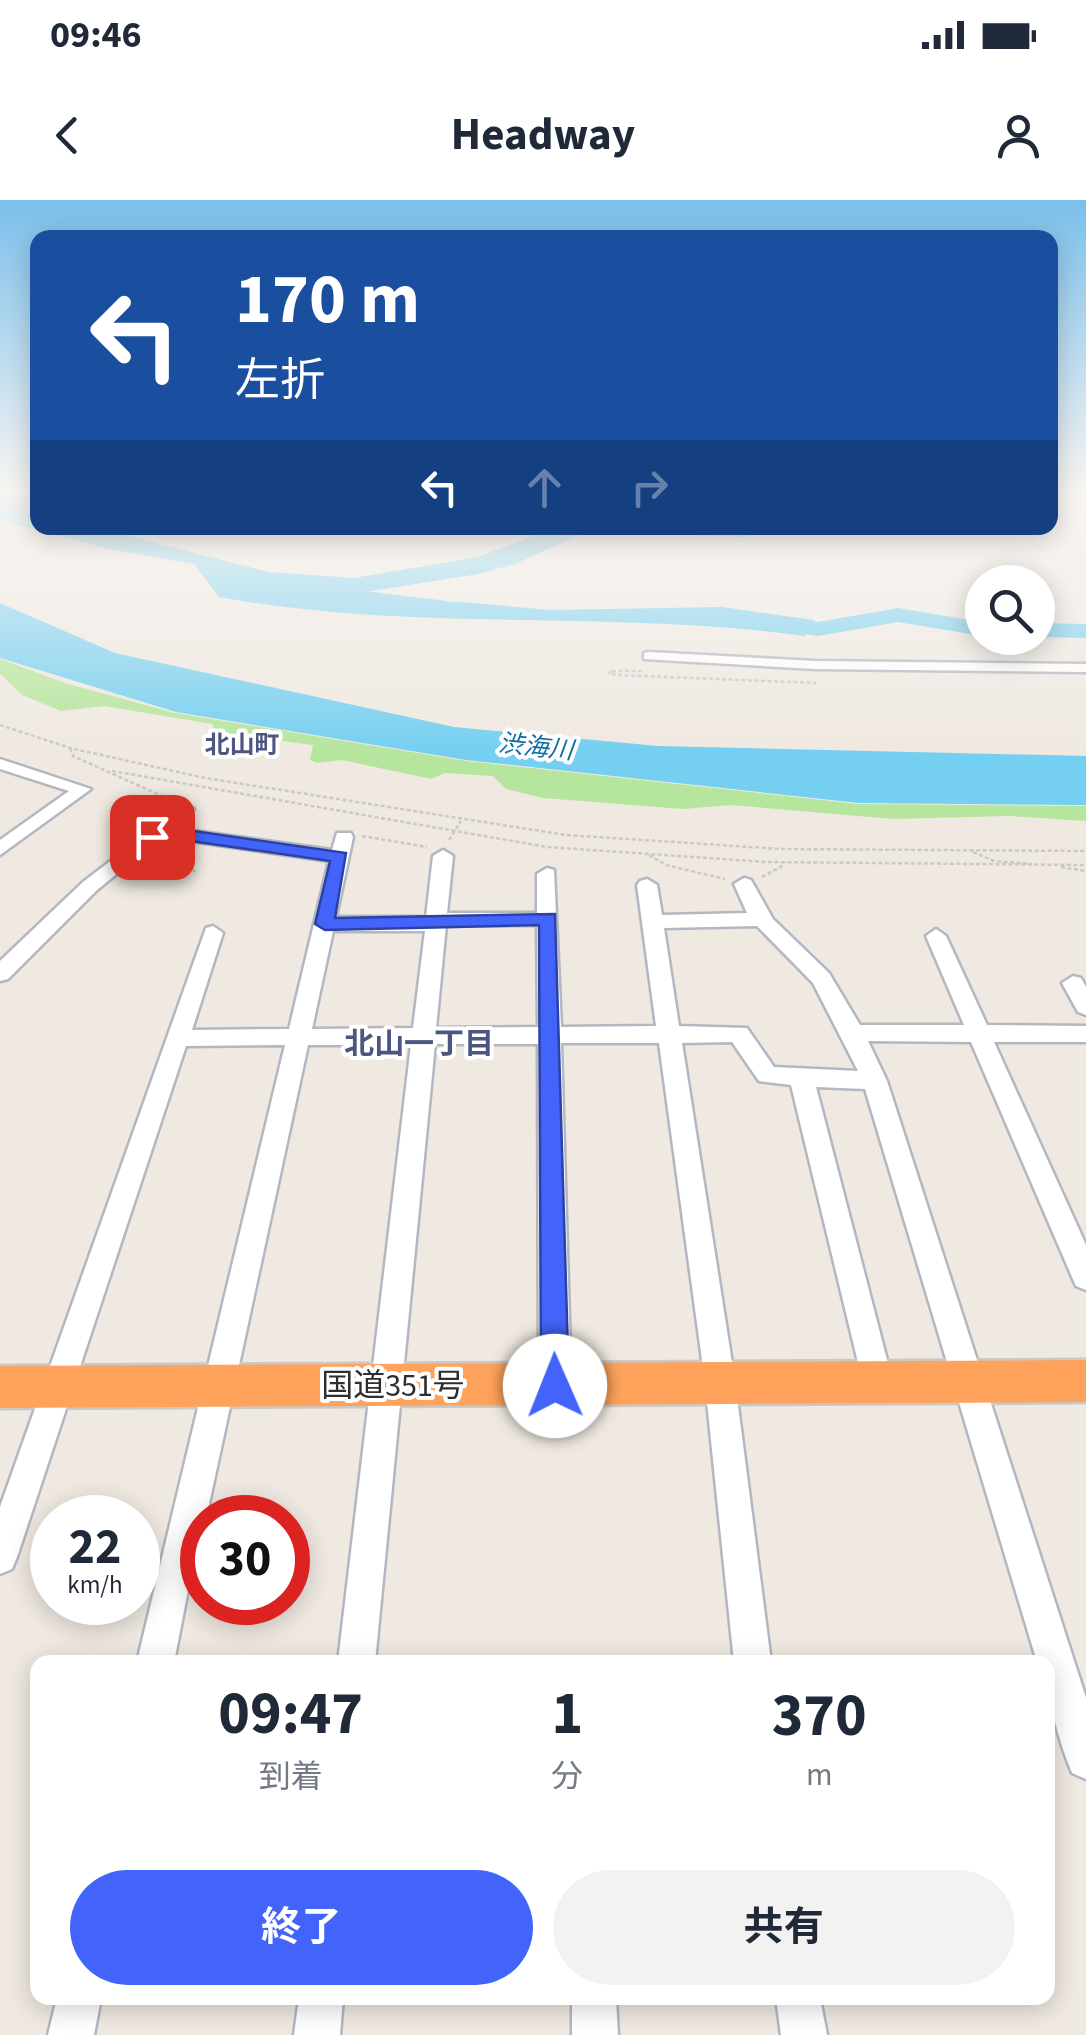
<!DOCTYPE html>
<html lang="ja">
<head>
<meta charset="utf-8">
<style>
	:root { --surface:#fff; --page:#f2f2f3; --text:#1f2937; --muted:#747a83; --accent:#4264fb }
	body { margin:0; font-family:"Source Sans 3","Noto Sans JP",sans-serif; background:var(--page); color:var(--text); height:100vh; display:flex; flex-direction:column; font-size:38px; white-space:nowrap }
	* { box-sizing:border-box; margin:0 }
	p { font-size:32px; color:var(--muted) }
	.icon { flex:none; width:55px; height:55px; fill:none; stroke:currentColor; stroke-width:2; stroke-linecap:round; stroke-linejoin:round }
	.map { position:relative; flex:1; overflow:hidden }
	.sheet { position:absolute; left:30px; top:1455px; width:1025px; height:350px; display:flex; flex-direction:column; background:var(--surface); border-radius:20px; box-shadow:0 5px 25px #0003 }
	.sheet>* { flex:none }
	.top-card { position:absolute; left:30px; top:30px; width:1028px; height:305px; border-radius:20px; box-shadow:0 5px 25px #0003; background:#1a4fa0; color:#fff; overflow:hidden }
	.tools { position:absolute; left:965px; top:365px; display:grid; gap:20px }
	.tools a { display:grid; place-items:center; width:90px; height:90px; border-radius:50%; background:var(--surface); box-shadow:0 5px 25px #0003; font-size:50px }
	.speed { position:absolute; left:30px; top:1295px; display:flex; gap:20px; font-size:50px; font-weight:700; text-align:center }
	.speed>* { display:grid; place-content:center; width:130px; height:130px; border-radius:50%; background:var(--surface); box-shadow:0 5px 25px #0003; line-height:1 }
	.speed small { font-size:25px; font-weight:400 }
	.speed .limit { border:15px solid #d22; background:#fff; color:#111 }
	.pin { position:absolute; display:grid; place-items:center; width:85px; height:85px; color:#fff; margin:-42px; border-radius:20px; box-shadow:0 5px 15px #0006 }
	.me { position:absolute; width:110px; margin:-55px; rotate:359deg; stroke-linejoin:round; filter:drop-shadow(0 0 8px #0008) }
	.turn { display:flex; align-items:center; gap:35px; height:210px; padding:0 40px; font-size:45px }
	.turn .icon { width:130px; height:130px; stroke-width:2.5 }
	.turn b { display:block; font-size:70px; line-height:85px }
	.lanes { display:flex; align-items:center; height:95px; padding:0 40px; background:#0003; justify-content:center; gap:50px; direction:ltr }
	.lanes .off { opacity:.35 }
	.eta { display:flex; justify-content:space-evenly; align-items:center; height:170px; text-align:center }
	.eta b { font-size:60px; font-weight:700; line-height:70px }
	.cta { display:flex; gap:20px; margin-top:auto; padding:20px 40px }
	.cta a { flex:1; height:115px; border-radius:60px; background:var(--accent); color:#fff; font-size:40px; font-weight:700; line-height:115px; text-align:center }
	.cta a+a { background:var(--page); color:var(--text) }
	.status { display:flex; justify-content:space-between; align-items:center; height:70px; padding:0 50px; background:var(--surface); direction:ltr }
	.status svg { height:28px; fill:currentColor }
	header { display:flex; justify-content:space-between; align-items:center; height:130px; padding:0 40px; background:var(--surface); font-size:45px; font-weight:700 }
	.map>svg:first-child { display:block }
	.green { fill:#b6e59e }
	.water { fill:#75cff0 }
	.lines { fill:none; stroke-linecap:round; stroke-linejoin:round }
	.river { fill:#75cff0; fill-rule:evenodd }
	.minor-casing { stroke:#b4b7c1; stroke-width:5 }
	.highway-casing { stroke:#c9c9c9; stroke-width:5 }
	.path { stroke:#c9c9c9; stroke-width:2.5; stroke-dasharray:4 2.5; stroke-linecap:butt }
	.minor { fill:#fff; fill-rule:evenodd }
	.highway { fill:#ffa35c; fill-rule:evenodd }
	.route { fill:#4264fb; stroke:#2b41a3; stroke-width:2.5 }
	.labels { text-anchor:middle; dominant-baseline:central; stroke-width:8; stroke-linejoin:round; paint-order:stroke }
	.far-neighbourhood-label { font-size:25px; font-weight:bold; fill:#4d5680; stroke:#fff }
	.far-water-label { font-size:25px; font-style:italic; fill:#0d6fa3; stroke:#fff }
	.neighbourhood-label { font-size:30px; font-weight:bold; fill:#4d5680; stroke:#fff }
	.near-street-label { font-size:32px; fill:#2e2e2e; stroke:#fff }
</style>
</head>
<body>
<div class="status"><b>09:46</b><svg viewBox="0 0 49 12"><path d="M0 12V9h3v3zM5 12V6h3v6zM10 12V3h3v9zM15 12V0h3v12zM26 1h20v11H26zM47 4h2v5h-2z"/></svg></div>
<header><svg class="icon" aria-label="back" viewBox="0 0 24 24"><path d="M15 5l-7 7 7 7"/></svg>Headway<svg class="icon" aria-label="person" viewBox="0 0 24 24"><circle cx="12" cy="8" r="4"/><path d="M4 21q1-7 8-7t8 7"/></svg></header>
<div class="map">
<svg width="1086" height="1835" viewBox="0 0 1086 1835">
	<rect width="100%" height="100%" fill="#efe9e1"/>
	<path class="green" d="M 0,459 L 65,483 L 175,513 L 466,561 L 859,604 L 1086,606 L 1086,621 L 1009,616 L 893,619 L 731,605 L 683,609 L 543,598 L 506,589 L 493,576 L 445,573 L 431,579 L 342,560 L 317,563 L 310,560 L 313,545 L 213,532 L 213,524 L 104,506 L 61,511 L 22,495 L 0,474 Z"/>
	<g class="water">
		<path d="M 0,295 L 37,295 L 38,328 L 98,328 L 269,372 L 354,378 L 478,357 L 553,328 L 768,328 L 745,337 L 588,331 L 515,364 L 478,374 L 321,399 L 462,402 L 550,410 L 722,407 L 814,420 L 805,436 C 611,409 413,433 219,397 L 194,364 L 109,349 L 0,320 Z"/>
		<path d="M 0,403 L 115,453 L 454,527 L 658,546 L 1086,556 L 1086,605 L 859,603 L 466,560 L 176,512 L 0,458 Z"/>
	</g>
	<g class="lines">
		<g class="river">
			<path d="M 289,382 L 447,401 L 458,408 L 447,415 L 281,394 L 281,384 Z"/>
			<path d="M 898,408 L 982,422 L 982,436 L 898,422 L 818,436 L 752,426 L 740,419 L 752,412 L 818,422 Z"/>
			<path d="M 1038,423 L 1086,424 L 1086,438 L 1038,437 Z"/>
		</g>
		<defs>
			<g id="minor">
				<path d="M 649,452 L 815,461 L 1086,464 L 1086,472 L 815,469 L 644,459 L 644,453 Z"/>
				<path d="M 0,559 L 91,589 L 0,655 L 0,640 L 69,591 L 0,569 Z"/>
				<path d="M 185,604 L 194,609 L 173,628 L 332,650 L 337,633 L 351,633 L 353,637 L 336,717 L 426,717 L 433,656 L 443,650 L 453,656 L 447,713 L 537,713 L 537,674 L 547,668 L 554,670 L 561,827 L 656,826 L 637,685 L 640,681 L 647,679 L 657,685 L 662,715 L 747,713 L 734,684 L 744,678 L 751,680 L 773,719 L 829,773 L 860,825 L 964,825 L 926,736 L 936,729 L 946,736 L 987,825 L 1086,826 L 1086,842 L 994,842 L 1086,1045 L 1086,1090 L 1076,1086 L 1072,1077 L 971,842 L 868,841 L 887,881 L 1086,1498 L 1086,1579 L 1072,1573 C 1057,1537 1048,1501 1048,1462 L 1037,1462 L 865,889 L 816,887 L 893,1183 L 889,1193 L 878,1198 L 867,1193 L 863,1183 L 791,885 L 759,881 L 732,842 L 682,843 L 735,1182 L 771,1462 L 734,1462 L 705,1182 L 659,843 L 561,843 L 571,1186 L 566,1196 L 555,1201 L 544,1196 L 539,1186 L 538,844 L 435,844 L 375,1462 L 338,1462 L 411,845 L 308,845 L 206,1318 L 202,1318 L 174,1462 L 137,1462 L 285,845 L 186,846 L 17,1357 L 12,1369 L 0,1374 L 0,1307 L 206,728 L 213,726 L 223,733 L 192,830 L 289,829 L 329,661 L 162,637 L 97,690 L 8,779 L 0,781 L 0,761 L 83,682 ZM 537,725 L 538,827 L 436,828 L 446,725 ZM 757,726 L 813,783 L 858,871 L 774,867 L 747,828 L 679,826 L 664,728 ZM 333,731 L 425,731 L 413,828 L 312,829 Z"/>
				<path d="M 1073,776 L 1081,778 L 1086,787 L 1086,815 L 1078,812 L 1062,783 Z"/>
				<path d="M 57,1798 L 101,1798 L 94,1835 L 48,1835 Z"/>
				<path d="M 299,1798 L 343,1798 L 340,1835 L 294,1835 Z"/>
				<path d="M 572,1798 L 616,1798 L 618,1835 L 572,1835 Z"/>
				<path d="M 776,1798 L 820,1798 L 827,1835 L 781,1835 Z"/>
			</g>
			<path id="highway" d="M 1086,1160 L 1086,1202 L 0,1208 L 0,1166 Z"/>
		</defs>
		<use href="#minor" class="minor-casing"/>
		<use href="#highway" class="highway-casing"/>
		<g class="path">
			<path d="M 612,471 L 609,473 L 617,475 L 816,483"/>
			<path d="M 612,471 L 642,471"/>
			<path d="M 0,525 L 70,548 L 205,578 L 566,635 L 781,649 L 1086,651"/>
			<path d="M 70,548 L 73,556 L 173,601"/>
			<path d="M 112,571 L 547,647 L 766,662 L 1086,665"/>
			<path d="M 362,636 L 427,647"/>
			<path d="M 449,640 L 461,621"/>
			<path d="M 166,650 L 197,673"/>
			<path d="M 973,652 L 994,661 L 1032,664"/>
			<path d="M 649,655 L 666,665 L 725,679"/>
			<path d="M 1061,667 L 1086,671"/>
			<path d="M 762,677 L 784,665"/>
		</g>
		<use href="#minor" class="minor"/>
		<use href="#highway" class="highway"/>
	</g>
	<linearGradient id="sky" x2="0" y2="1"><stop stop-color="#7abfeb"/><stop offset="0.53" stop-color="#f8f5f2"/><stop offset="1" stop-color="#f8f5f2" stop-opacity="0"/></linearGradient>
	<rect width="1086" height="552" fill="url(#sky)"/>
	<path class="route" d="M 159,626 L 346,653 L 335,718 L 555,714 L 569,1186 L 565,1196 L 555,1199 L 545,1196 L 541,1186 L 539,725 L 325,730 L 315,724 L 330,661 L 163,637 L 146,640 L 146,633 Z"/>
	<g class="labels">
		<g class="far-neighbourhood-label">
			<text x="242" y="545">北山町</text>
		</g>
		<g class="far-water-label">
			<text transform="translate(536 547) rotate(6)">渋海川</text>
		</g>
		<g class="neighbourhood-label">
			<text x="419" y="844">北山一丁目</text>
		</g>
		<g class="near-street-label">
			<text x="393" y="1186">国道351号</text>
		</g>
	</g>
</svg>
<div class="tools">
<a><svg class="icon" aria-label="search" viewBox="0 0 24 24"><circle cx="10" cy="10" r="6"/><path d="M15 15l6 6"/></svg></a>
</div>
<div class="speed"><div>22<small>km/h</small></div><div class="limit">30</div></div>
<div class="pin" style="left:152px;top:637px;background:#d93025"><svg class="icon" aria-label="arrive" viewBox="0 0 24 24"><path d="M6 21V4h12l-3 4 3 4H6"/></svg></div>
<svg class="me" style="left:555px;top:1186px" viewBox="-20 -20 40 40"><circle r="19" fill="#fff"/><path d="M0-13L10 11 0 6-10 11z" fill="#4264fb"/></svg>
<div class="top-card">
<div class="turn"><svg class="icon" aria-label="left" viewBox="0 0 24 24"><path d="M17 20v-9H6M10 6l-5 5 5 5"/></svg><div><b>170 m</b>左折</div></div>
<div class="lanes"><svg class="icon" aria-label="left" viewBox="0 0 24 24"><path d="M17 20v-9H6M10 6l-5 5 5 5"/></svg><svg class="icon off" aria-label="ahead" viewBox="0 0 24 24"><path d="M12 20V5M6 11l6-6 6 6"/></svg><svg class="icon off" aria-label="right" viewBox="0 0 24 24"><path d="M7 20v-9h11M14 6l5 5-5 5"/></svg></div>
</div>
<section class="sheet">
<div class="eta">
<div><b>09:47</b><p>到着</p></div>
<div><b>1</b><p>分</p></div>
<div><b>370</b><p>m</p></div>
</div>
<div class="cta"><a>終了</a><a>共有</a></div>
</section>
</div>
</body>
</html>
